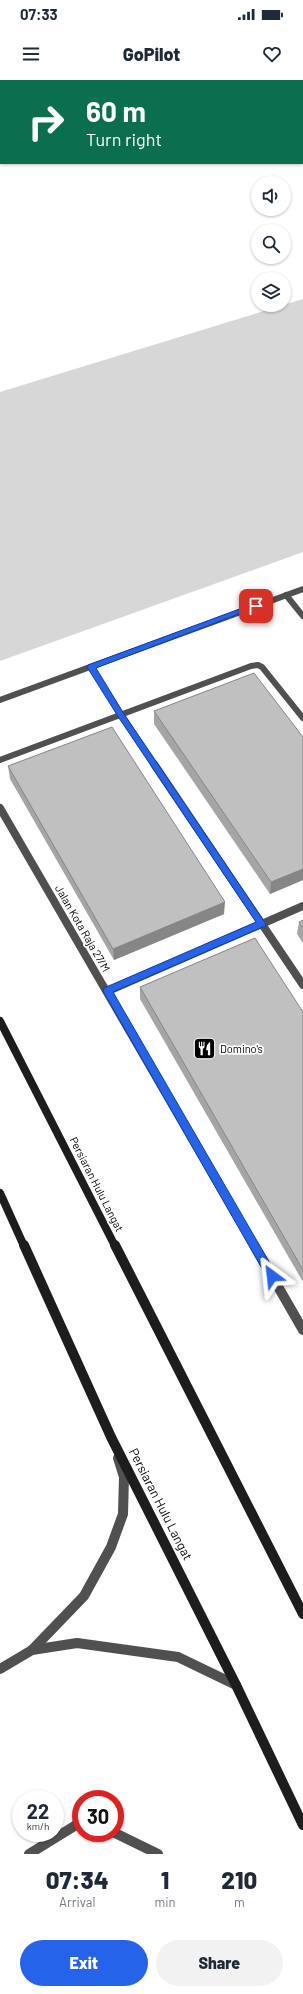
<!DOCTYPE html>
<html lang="en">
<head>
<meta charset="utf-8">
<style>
	:root { --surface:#fff; --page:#f2f2f3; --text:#1f2937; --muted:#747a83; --accent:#2563eb }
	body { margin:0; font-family:Barlow,sans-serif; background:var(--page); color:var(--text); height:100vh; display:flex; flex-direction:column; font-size:15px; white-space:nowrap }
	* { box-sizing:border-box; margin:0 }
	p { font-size:13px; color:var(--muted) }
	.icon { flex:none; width:22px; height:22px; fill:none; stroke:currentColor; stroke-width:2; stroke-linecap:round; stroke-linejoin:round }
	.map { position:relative; height:1774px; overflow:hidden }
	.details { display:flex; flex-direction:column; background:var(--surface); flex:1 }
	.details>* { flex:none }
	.guide { position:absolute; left:0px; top:0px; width:303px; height:84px; box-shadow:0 1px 3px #0004; background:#0b6e4f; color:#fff; overflow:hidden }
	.fabs { position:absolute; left:251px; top:96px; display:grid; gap:8px }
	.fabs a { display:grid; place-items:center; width:40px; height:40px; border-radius:50%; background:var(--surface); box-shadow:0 1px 3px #0004; font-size:20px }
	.speed { position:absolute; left:12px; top:1710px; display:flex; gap:8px; font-size:20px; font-weight:700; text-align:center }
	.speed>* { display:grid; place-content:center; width:52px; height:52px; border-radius:50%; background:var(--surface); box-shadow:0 1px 3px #0004; line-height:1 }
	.speed small { font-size:10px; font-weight:400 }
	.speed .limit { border:6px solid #d22; background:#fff; color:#111 }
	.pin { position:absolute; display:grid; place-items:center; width:34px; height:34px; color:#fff; margin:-17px; border-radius:8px; box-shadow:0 2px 6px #0006 }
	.me { position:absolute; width:44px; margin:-22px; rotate:330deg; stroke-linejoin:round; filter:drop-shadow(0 0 3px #0008) }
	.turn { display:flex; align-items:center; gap:14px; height:84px; padding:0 20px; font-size:18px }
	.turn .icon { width:52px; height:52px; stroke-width:2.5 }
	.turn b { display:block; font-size:28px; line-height:34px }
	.eta { display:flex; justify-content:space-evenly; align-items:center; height:68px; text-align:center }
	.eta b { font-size:24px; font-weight:800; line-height:28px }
	.primary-button { display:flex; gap:8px; margin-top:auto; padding:8px 20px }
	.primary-button a { flex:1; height:46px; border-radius:24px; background:var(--accent); color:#fff; font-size:16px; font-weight:800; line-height:46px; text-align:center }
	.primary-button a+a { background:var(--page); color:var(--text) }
	.status { display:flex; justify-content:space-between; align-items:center; height:28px; padding:0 20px; background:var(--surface); direction:ltr }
	.status svg { height:11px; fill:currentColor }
	header { display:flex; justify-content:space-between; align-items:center; height:52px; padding:0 20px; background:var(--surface); font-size:18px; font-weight:800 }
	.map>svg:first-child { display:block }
	.green { fill:#d7d7d7 }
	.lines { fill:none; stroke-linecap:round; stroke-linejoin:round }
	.lane-far2 { stroke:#505050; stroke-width:5 }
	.lane-far1 { stroke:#505050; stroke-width:6 }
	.lane { stroke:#505050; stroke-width:8 }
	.street-far2 { stroke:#505050; stroke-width:6 }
	.street-far1 { stroke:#505050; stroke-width:8 }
	.street { stroke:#505050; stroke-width:10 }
	.secondary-far2 { stroke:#1d1d1d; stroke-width:5 }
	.secondary-far1 { stroke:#1d1d1d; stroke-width:8 }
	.secondary { stroke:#1d1d1d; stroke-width:10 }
	.wall { fill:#a5a5a5 }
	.shaded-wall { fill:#868686 }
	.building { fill:#c0c0c0; stroke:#868686 }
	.route { fill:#2563eb; stroke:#184099 }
	.labels { text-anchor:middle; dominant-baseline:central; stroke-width:3.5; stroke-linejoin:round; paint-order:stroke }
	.street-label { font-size:11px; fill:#000; stroke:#fff }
	.poi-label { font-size:11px; fill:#000; stroke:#fff; text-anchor:start }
	.near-street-label { font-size:13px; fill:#000; stroke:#fff }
</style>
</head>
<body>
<div class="status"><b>07:33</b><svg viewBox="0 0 49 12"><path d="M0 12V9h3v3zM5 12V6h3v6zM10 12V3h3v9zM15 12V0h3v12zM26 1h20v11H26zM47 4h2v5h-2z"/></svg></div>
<header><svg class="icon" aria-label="menu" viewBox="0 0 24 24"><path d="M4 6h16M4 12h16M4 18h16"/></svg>GoPilot<svg class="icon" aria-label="heart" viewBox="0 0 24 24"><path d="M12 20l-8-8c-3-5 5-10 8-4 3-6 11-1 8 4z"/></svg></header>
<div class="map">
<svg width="303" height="1774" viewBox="0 0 303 1774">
	<rect width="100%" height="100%" fill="#fff"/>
	<path class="green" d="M 303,219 L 303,472 L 0,581 L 0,312 Z"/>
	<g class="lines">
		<path class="lane-far2" d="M 222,0 L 225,1"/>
		<path class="lane-far1" d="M 122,636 L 155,685"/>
		<g class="lane">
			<path d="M 154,684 L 303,905"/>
			<path d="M 108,911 L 303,826"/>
		</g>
		<g class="street-far2">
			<path d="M 286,515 L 303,536"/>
			<path d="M 91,587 L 122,636"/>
			<path d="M 0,620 L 303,509"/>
			<path d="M 0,680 L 251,586 L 258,585 L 262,587 L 303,638"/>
		</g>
		<path class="street-far1" d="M 0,728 L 254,1166"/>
		<g class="street">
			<path d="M 254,1165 L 303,1250"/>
			<path d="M 32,1570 L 77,1563 L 178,1577 L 236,1605"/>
			<path d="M 0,1589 L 32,1570 L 84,1516 L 111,1467 L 123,1434 L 124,1397 L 118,1378"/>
			<path d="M 115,1753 L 158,1774"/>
			<path d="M 29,1774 L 81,1742"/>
		</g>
		<g class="secondary-far2">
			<path d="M 31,1 L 35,0"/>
			<path d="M 134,1 L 138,0"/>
		</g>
		<g class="secondary-far1">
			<path d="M 0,941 L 115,1166"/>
			<path d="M 0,1113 L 24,1166"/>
		</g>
		<g class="secondary">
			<path d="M 24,1165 L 111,1357 L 236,1605 L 303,1745"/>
			<path d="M 115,1165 L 303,1534"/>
		</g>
	</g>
	<g class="wall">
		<path d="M 154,631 L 303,657 L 303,800 L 270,814 L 154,644 Z"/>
		<path d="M 8,686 L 224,834 L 114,880 L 10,699 Z"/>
		<path d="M 303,840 L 303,863 L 297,854 L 299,842 Z"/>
		<path d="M 140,907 L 303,932 L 303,1202 L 140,919 Z"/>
	</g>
	<g class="shaded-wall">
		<path d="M 303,789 L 303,800 L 270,814 L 271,802 Z"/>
		<path d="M 225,822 L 224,834 L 114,880 L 113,869 Z"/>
	</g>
	<g class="building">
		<path d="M 254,593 L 303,657 L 303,789 L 271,802 L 154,631 Z"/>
		<path d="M 112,647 L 225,822 L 113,869 L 8,686 Z"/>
		<path d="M 303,840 L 303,848 L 299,842 Z"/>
		<path d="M 255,858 L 303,932 L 303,1190 L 140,907 Z"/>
	</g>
	<path class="route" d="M 253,524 L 256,524 L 260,526 L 96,588 L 124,634 L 266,844 L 265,846 L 113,912 L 275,1192 L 277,1196 L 275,1199 L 272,1201 L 268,1199 L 103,911 L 104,908 L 256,842 L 119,638 L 87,587 L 88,585 Z"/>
	<defs>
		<symbol id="restaurant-square" viewBox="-11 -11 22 22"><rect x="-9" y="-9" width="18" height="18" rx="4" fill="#000" stroke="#fff"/><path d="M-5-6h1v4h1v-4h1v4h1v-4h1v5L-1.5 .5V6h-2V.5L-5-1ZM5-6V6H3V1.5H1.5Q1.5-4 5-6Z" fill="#fff"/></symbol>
	</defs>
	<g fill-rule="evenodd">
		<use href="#restaurant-square" x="192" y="956" width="25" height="25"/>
	</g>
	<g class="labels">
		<g class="street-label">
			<text transform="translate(83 848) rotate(60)">Jalan Kota Raja 27/M</text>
			<text transform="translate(97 1104) rotate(63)">Persiaran Hulu Langat</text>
		</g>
		<g class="poi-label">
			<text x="220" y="968">Domino's</text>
		</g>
		<g class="near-street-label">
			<text transform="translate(161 1424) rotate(63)">Persiaran Hulu Langat</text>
		</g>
	</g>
</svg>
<div class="fabs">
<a><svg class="icon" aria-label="sound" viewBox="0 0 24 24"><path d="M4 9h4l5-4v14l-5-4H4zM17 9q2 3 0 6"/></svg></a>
<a><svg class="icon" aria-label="search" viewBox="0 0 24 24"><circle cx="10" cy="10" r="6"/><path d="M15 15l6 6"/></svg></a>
<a><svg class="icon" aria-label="layers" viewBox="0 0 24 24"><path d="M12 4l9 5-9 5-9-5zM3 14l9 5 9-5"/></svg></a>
</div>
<div class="speed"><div>22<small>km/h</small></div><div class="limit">30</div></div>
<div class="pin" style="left:256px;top:526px;background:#d93025"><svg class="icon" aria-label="arrive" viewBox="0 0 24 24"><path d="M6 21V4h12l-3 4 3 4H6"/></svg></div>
<svg class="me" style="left:272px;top:1196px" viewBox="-20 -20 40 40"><path d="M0-17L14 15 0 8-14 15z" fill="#2563eb" stroke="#fff" stroke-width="4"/></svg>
<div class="guide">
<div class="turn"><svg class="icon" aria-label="right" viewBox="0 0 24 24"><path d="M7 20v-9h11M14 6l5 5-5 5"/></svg><div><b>60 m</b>Turn right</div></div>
</div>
</div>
<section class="details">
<div class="eta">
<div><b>07:34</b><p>Arrival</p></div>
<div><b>1</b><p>min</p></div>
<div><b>210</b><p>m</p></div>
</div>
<div class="primary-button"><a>Exit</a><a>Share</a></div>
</section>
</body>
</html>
